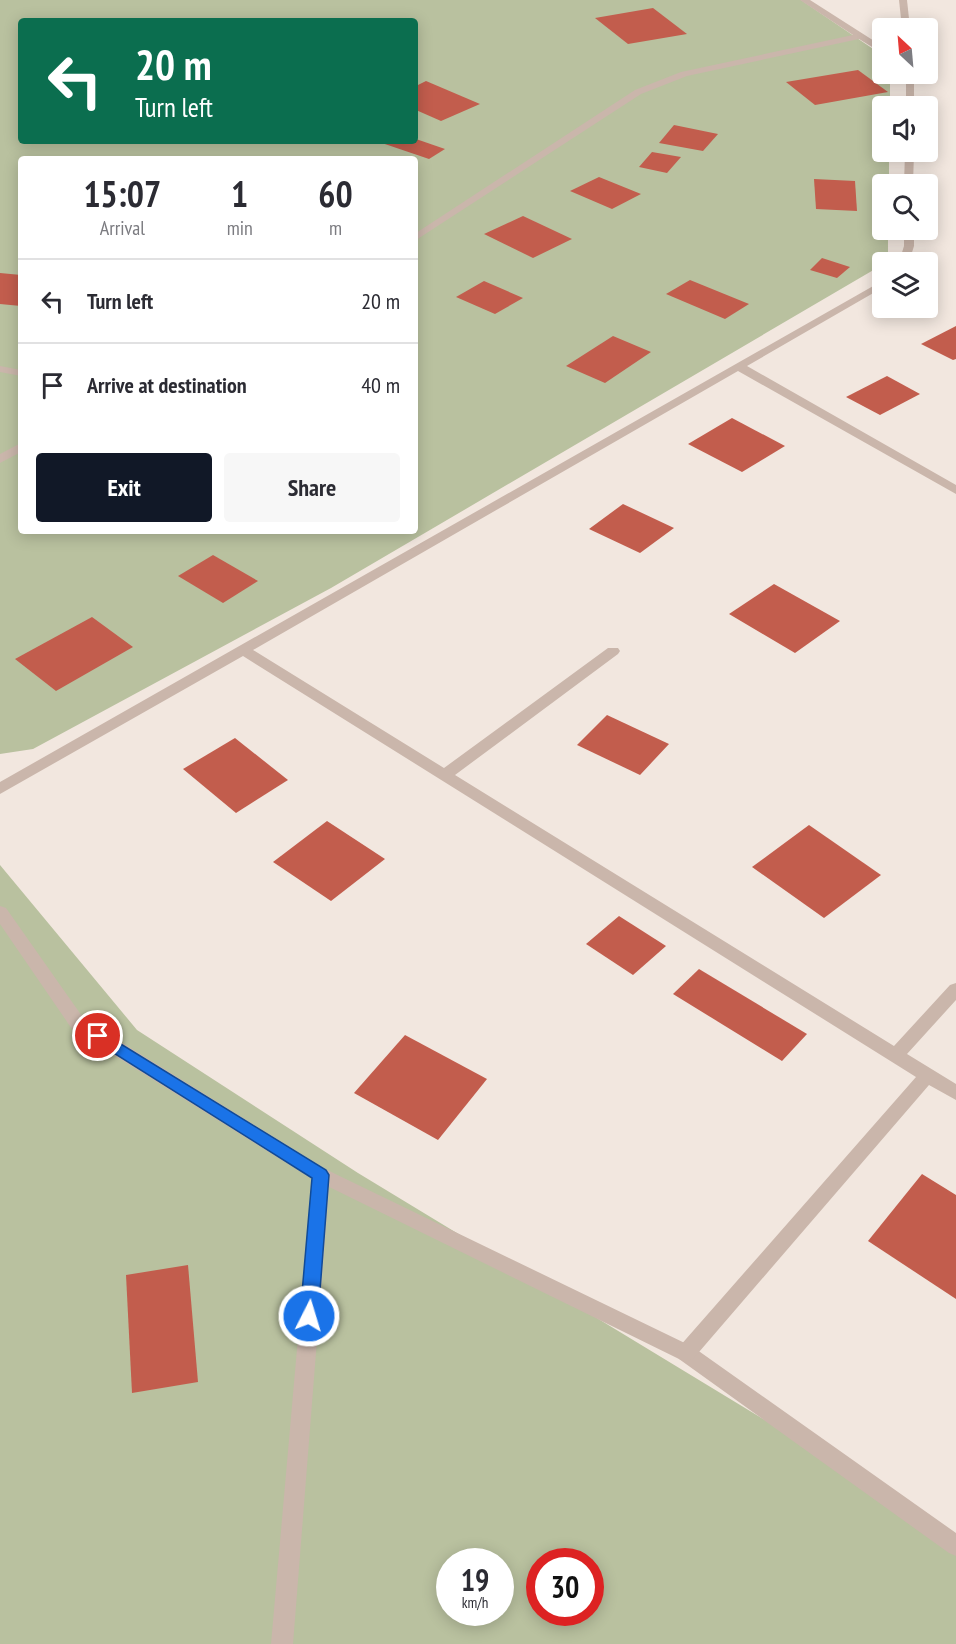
<!DOCTYPE html>
<html lang="en">
<head>
<meta charset="utf-8">
<style>
	:root { --surface:#fff; --page:#f7f7f7; --text:#2b2b33; --muted:#7c7c81; --line:#e1e1e2; --accent:#111827 }
	body { margin:0; font-family:"PT Sans Narrow",sans-serif; background:var(--page); color:var(--text); height:100vh; display:flex; flex-direction:column; font-size:22px; white-space:nowrap }
	* { box-sizing:border-box; margin:0 }
	p { font-size:20px; color:var(--muted) }
	.icon { flex:none; width:33px; height:33px; fill:none; stroke:currentColor; stroke-width:2; stroke-linecap:round; stroke-linejoin:round }
	.map { position:relative; flex:1; overflow:hidden }
	.panel { position:absolute; left:18px; top:156px; width:400px; height:378px; display:flex; flex-direction:column; background:var(--surface); border-radius:6px; box-shadow:0 3px 15px #0003 }
	.panel>* { flex:none }
	.banner { position:absolute; left:18px; top:18px; width:400px; height:126px; border-radius:6px; box-shadow:0 3px 15px #0003; background:#0b6e4f; color:#fff; overflow:hidden }
	.needle { width:39px; rotate:334deg }
	.buttons { position:absolute; left:872px; top:18px; display:grid; gap:12px }
	.buttons a { display:grid; place-items:center; width:66px; height:66px; border-radius:6px; background:var(--surface); box-shadow:0 3px 15px #0003; font-size:30px }
	.speed { position:absolute; left:436px; top:1548px; display:flex; gap:12px; font-size:30px; font-weight:700; text-align:center }
	.speed>* { display:grid; place-content:center; width:78px; height:78px; border-radius:50%; background:var(--surface); box-shadow:0 3px 15px #0003; line-height:1 }
	.speed small { font-size:15px; font-weight:400 }
	.speed .limit { border:9px solid #d22; background:#fff; color:#111 }
	.pin { position:absolute; display:grid; place-items:center; width:51px; height:51px; color:#fff; margin:-26px; border:3px solid #fff; border-radius:50%; box-shadow:0 2px 6px #0007 }
	.me { position:absolute; width:66px; margin:-33px; rotate:5deg; stroke-linejoin:round; filter:drop-shadow(0 0 4px #0008) }
	.turn { display:flex; align-items:center; gap:21px; height:126px; padding:0 18px; font-size:27px }
	.turn .icon { width:78px; height:78px; stroke-width:2.5 }
	.turn b { display:block; font-size:42px; line-height:51px }
	.eta { display:flex; justify-content:space-evenly; align-items:center; height:102px; text-align:center }
	.eta b { font-size:36px; font-weight:700; line-height:42px }
	.button { display:flex; gap:12px; margin-top:auto; padding:12px 18px }
	.button a { flex:1; height:69px; border-radius:6px; background:var(--accent); color:#fff; font-size:24px; font-weight:700; line-height:69px; text-align:center }
	.button a+a { background:var(--page); color:var(--text) }
	ul { padding:0; list-style:none }
	li { display:flex; align-items:center; gap:18px; height:84px; padding:0 18px; border-top:2px solid var(--line) }
	li div { flex:1 }
	li b { display:block; font-size:22px }
	li em { font-style:normal }
	.map>svg:first-child { display:block }
	.green { fill:#b9c19f; fill-rule:evenodd }
	.building { fill:#c25d4d }
	.lines { fill:none; stroke-linecap:round; stroke-linejoin:round }
	.lane { fill:#cab6ab; fill-rule:evenodd }
	.street { fill:#cab6ab; fill-rule:evenodd }
	.route { fill:#1a73e8; stroke:#114b97; stroke-width:1.5 }
</style>
</head>
<body>
<div class="map">
<svg width="956" height="1644" viewBox="0 0 956 1644">
	<rect width="100%" height="100%" fill="#f2e7df"/>
	<g class="green">
		<path d="M 0,0 L 801,0 L 882,55 L 882,74 L 890,74 L 890,106 L 882,106 L 882,152 L 889,152 L 889,184 L 882,184 L 882,230 L 888,230 L 888,261 L 882,262 L 882,265 L 331,588 L 33,749 L 0,754 ZM 21,21 L 416,21 L 416,141 L 21,141 ZM 21,159 L 416,159 L 416,531 L 21,531 Z"/>
		<path d="M 0,865 L 137,1030 L 358,1173 L 956,1536 L 956,1644 L 0,1644 ZM 450,1562 L 501,1562 L 501,1612 L 450,1612 ZM 540,1562 L 591,1562 L 591,1612 L 540,1612 Z"/>
	</g>
	<g class="building">
		<path d="M 653,8 L 687,34 L 628,44 L 595,18 Z"/>
		<path d="M 858,70 L 888,92 L 815,105 L 786,82 Z"/>
		<path d="M 426,81 L 480,104 L 441,121 L 416,110 L 416,86 Z"/>
		<path d="M 674,125 L 718,134 L 703,151 L 659,143 Z"/>
		<path d="M 416,139 L 445,149 L 429,159 L 376,141 Z"/>
		<path d="M 652,152 L 681,157 L 667,173 L 639,167 Z"/>
		<path d="M 599,177 L 641,194 L 612,209 L 570,191 Z"/>
		<path d="M 814,179 L 855,181 L 857,211 L 816,209 Z"/>
		<path d="M 523,216 L 572,239 L 533,258 L 484,234 Z"/>
		<path d="M 822,258 L 850,267 L 837,278 L 810,270 Z"/>
		<path d="M 0,273 L 21,275 L 21,306 L 0,304 Z"/>
		<path d="M 690,280 L 749,304 L 725,319 L 666,294 Z"/>
		<path d="M 484,281 L 523,298 L 495,314 L 456,297 Z"/>
		<path d="M 956,326 L 956,359 L 953,360 L 921,344 Z"/>
		<path d="M 613,336 L 651,352 L 605,383 L 566,366 Z"/>
		<path d="M 887,376 L 920,394 L 880,415 L 846,397 Z"/>
		<path d="M 732,418 L 785,446 L 742,472 L 688,444 Z"/>
		<path d="M 623,504 L 674,528 L 640,553 L 589,529 Z"/>
		<path d="M 213,555 L 258,581 L 223,603 L 178,576 Z"/>
		<path d="M 774,584 L 840,621 L 795,653 L 729,614 Z"/>
		<path d="M 92,617 L 133,647 L 56,691 L 15,659 Z"/>
		<path d="M 607,715 L 669,744 L 640,775 L 577,745 Z"/>
		<path d="M 235,738 L 288,780 L 236,813 L 183,769 Z"/>
		<path d="M 327,821 L 385,859 L 331,901 L 273,862 Z"/>
		<path d="M 809,825 L 881,875 L 824,918 L 752,867 Z"/>
		<path d="M 619,916 L 666,946 L 633,975 L 586,944 Z"/>
		<path d="M 699,969 L 807,1034 L 782,1061 L 673,994 Z"/>
		<path d="M 405,1035 L 487,1079 L 438,1140 L 354,1093 Z"/>
		<path d="M 922,1174 L 956,1195 L 956,1299 L 868,1241 Z"/>
		<path d="M 188,1265 L 198,1382 L 132,1393 L 126,1275 Z"/>
	</g>
	<g class="lines">
		<path class="lane" d="M 321,1167 L 693,1347 L 956,1533 L 956,1556 L 949,1553 L 679,1359 L 315,1180 L 312,1175 L 315,1170 Z"/>
		<g class="street">
			<path d="M 800,0 L 810,0 L 882,46 L 882,53 L 859,39 L 687,76 L 641,94 L 416,240 L 416,233 L 635,90 L 681,72 L 853,35 Z"/>
			<path d="M 899,0 L 907,0 L 910,28 L 902,28 Z"/>
			<rect x="906" y="74" width="8" height="32"/>
			<path d="M 905,152 L 914,152 L 913,184 L 904,184 Z"/>
			<path d="M 904,230 L 914,230 L 914,246 L 909,262 L 899,262 L 904,246 Z"/>
			<path d="M 882,281 L 882,288 L 747,366 L 956,485 L 956,494 L 738,371 L 253,650 L 444,768 L 608,648 L 618,648 L 620,651 L 618,654 L 455,775 L 894,1046 L 950,985 L 956,983 L 956,1000 L 907,1054 L 956,1084 L 956,1100 L 929,1085 L 693,1359 L 686,1362 L 679,1359 L 676,1353 L 679,1347 L 916,1077 L 243,656 L 0,794 L 0,782 Z"/>
			<path d="M 0,366 L 21,370 L 21,376 L 0,372 Z"/>
			<path d="M 21,443 L 21,452 L 0,463 L 0,454 Z"/>
			<path d="M 0,906 L 6,908 L 84,1019 L 327,1170 L 330,1175 L 293,1644 L 271,1644 L 312,1179 L 72,1029 L 0,924 Z"/>
		</g>
	</g>
	<path class="route" d="M 98,1030 L 326,1170 L 329,1175 L 318,1316 L 315,1321 L 309,1324 L 303,1321 L 300,1316 L 312,1178 L 93,1040 L 91,1036 L 93,1032 Z"/>
</svg>
<div class="buttons">
<a><svg class="needle" viewBox="-14 -14 28 28"><path d="M0-13l5 13h-10z" fill="#e53935"/><path d="M0 13l5-13h-10z" fill="#7c7c81"/></svg></a>
<a><svg class="icon" aria-label="sound" viewBox="0 0 24 24"><path d="M4 9h4l5-4v14l-5-4H4zM17 9q2 3 0 6"/></svg></a>
<a><svg class="icon" aria-label="search" viewBox="0 0 24 24"><circle cx="10" cy="10" r="6"/><path d="M15 15l6 6"/></svg></a>
<a><svg class="icon" aria-label="layers" viewBox="0 0 24 24"><path d="M12 4l9 5-9 5-9-5zM3 14l9 5 9-5"/></svg></a>
</div>
<div class="speed"><div>19<small>km/h</small></div><div class="limit">30</div></div>
<div class="pin" style="left:98px;top:1036px;background:#d93025"><svg class="icon" aria-label="arrive" viewBox="0 0 24 24"><path d="M6 21V4h12l-3 4 3 4H6"/></svg></div>
<svg class="me" style="left:309px;top:1316px" viewBox="-20 -20 40 40"><circle r="17" fill="#1a73e8" stroke="#fff" stroke-width="3"/><path d="M0-11L8 9 0 5-8 9z" fill="#fff"/></svg>
<div class="banner">
<div class="turn"><svg class="icon" aria-label="left" viewBox="0 0 24 24"><path d="M17 20v-9H6M10 6l-5 5 5 5"/></svg><div><b>20 m</b>Turn left</div></div>
</div>
<section class="panel">
<div class="eta">
<div><b>15:07</b><p>Arrival</p></div>
<div><b>1</b><p>min</p></div>
<div><b>60</b><p>m</p></div>
</div>
<ul>
<li><svg class="icon" aria-label="left" viewBox="0 0 24 24"><path d="M17 20v-9H6M10 6l-5 5 5 5"/></svg><div><b>Turn left</b></div><em>20 m</em></li>
<li><svg class="icon" aria-label="arrive" viewBox="0 0 24 24"><path d="M6 21V4h12l-3 4 3 4H6"/></svg><div><b>Arrive at destination</b></div><em>40 m</em></li>
</ul>
<div class="button"><a>Exit</a><a>Share</a></div>
</section>
</div>
</body>
</html>
